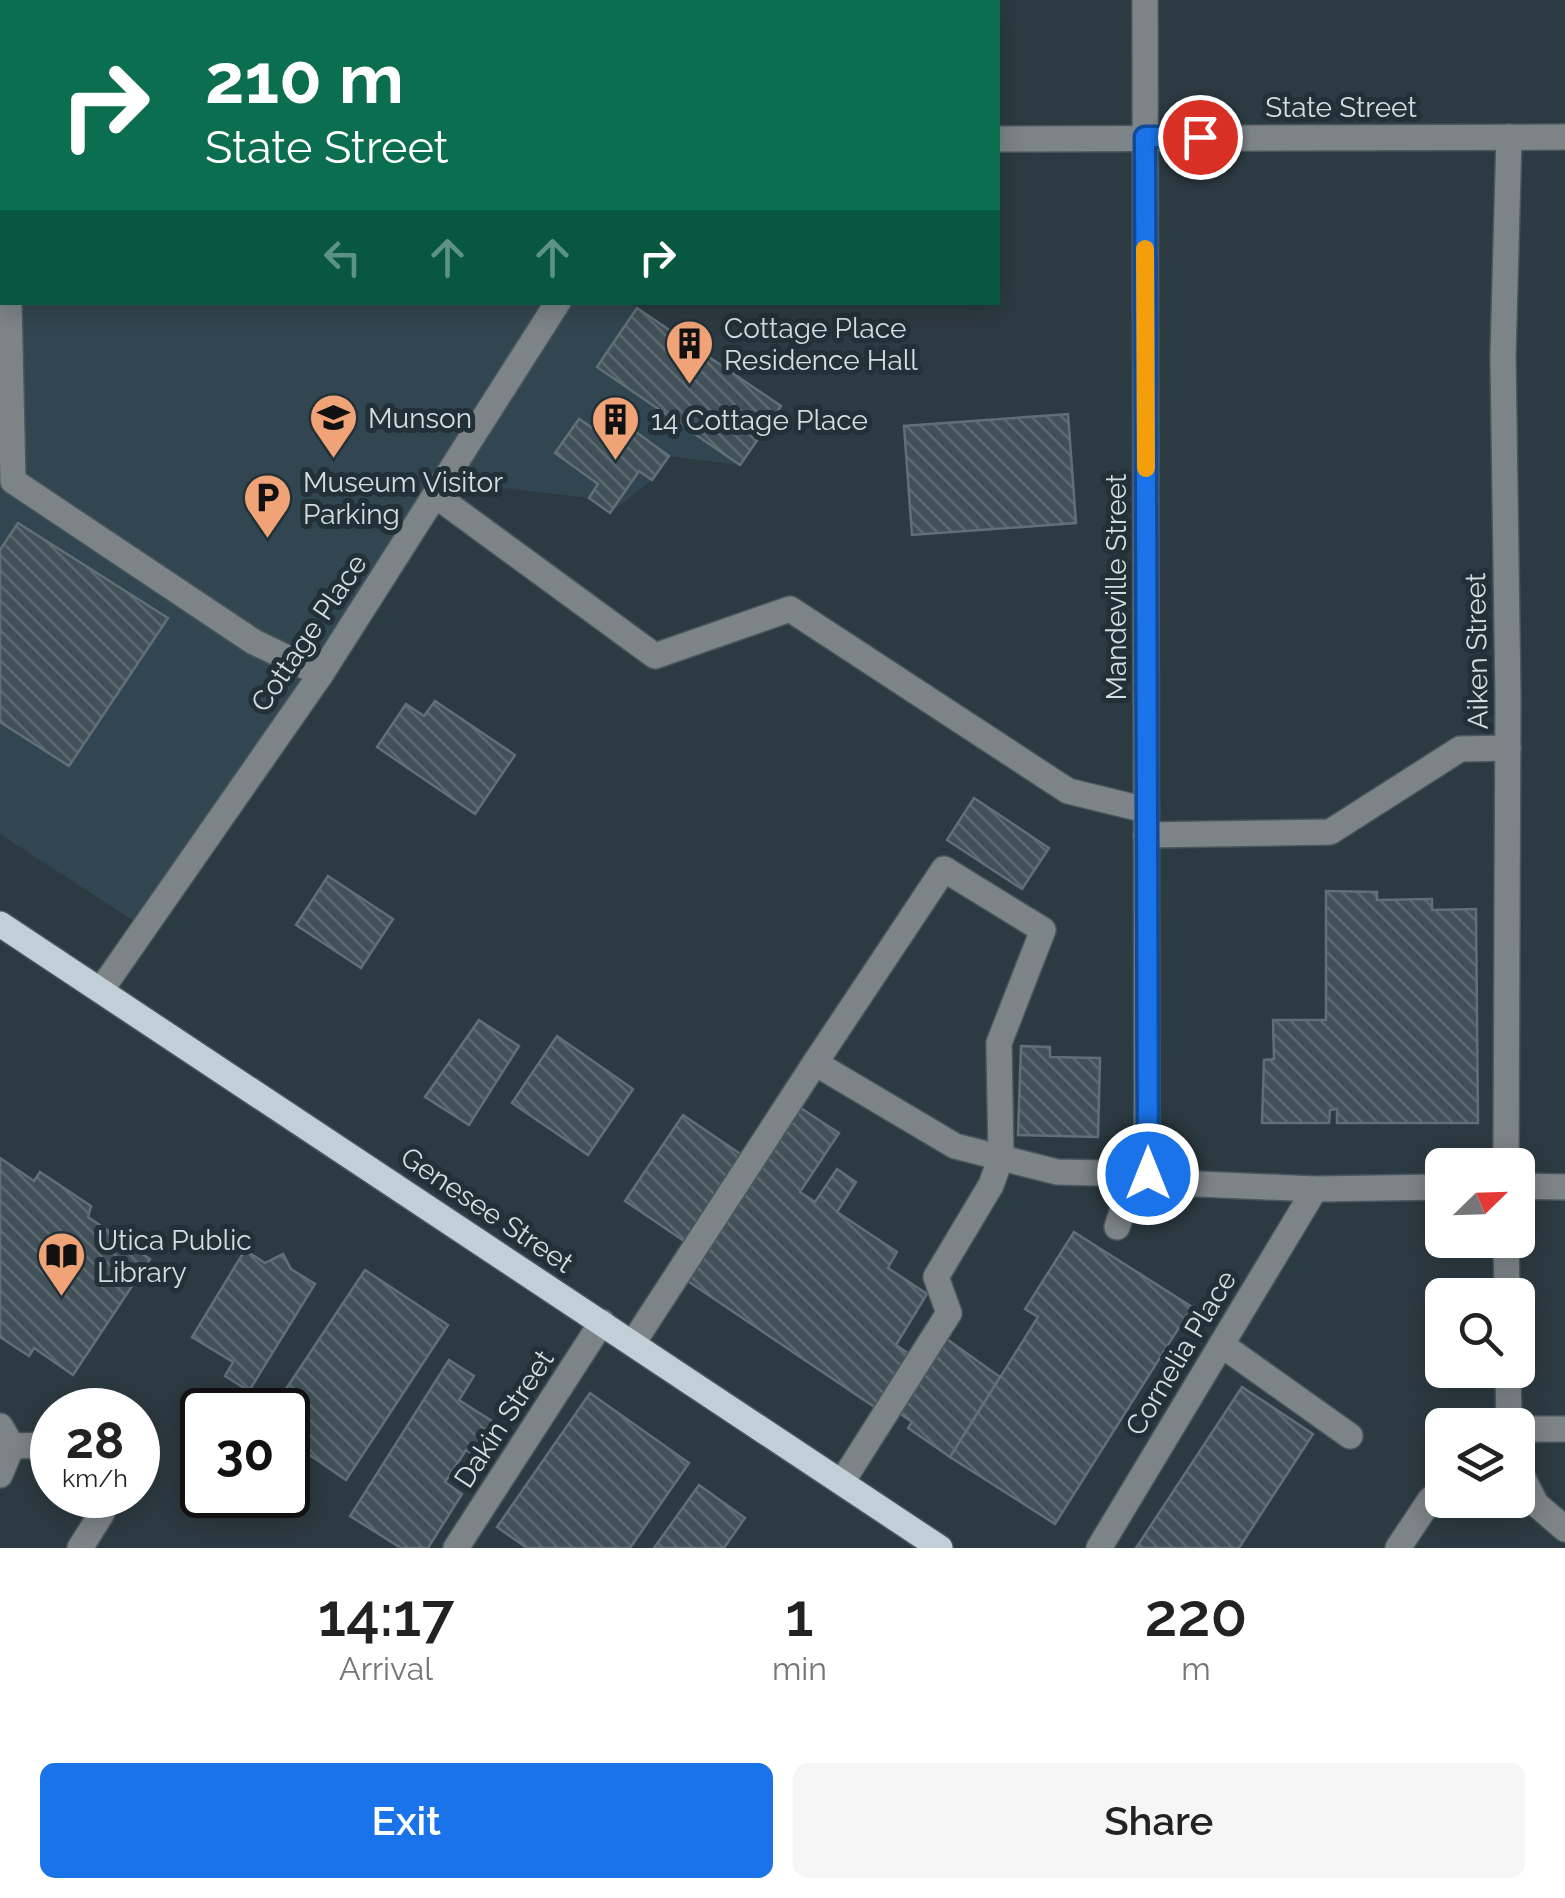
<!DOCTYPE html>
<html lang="en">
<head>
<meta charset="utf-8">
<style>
	:root { --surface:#fff; --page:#f6f6f6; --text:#222; --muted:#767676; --accent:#1a73e8 }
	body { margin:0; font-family:Raleway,sans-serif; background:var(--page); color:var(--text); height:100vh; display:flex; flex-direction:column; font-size:38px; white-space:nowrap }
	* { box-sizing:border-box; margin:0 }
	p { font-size:32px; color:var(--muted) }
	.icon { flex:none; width:55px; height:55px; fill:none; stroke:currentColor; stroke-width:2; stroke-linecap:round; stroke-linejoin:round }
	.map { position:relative; height:1548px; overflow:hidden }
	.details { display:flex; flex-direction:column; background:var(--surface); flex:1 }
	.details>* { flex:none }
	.top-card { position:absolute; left:0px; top:0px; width:1000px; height:305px; box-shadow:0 5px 25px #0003; background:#0b6e4f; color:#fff; overflow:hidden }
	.needle { width:65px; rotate:67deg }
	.fabs { position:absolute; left:1425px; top:1148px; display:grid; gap:20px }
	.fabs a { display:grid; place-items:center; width:110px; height:110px; border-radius:15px; background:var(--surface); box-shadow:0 5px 25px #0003; font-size:50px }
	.speed { position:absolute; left:30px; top:1388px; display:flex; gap:20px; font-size:50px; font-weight:700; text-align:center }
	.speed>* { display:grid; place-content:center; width:130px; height:130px; border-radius:50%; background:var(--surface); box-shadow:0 5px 25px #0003; line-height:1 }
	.speed small { font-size:25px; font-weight:400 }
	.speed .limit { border:5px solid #111; border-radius:15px; background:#fff; color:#111 }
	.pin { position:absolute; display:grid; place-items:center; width:85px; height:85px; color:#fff; margin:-42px; border:5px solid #fff; border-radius:50%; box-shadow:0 2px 10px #0007 }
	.me { position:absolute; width:110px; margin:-55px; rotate:0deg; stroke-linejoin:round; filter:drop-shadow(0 0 8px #0008) }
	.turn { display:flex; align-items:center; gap:35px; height:210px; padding:0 40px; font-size:45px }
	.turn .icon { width:130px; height:130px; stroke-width:2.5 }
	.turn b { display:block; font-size:70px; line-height:85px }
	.lanes { display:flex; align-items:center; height:95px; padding:0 40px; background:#0003; justify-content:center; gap:50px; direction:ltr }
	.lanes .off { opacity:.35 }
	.eta { display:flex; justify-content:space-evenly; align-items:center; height:170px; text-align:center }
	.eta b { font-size:60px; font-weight:600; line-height:70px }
	.button { display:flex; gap:20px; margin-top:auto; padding:20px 40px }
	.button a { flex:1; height:115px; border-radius:15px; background:var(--accent); color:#fff; font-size:40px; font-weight:600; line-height:115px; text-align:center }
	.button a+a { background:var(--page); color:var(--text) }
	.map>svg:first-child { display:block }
	.built { fill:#324651 }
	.building { fill:url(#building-back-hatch); stroke:#617078; stroke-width:2.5 }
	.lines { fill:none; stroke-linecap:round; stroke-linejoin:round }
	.minor-casing { stroke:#4a575e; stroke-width:28 }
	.major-casing { stroke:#4a575e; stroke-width:28 }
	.minor { stroke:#7d8488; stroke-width:25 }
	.major { stroke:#c1d0d7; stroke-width:25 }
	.route-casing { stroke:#114b97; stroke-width:25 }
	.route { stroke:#1a73e8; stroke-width:18 }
	.slow { stroke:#f59e0b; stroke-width:18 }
	.labels { text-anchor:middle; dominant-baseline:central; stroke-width:10; stroke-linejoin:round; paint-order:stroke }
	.street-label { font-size:28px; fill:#d4dde1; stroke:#223037 }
	.poi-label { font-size:28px; fill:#d4dde1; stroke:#223037; text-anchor:start }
</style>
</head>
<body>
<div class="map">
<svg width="1565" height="1548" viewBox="0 0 1565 1548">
	<defs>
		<pattern id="building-back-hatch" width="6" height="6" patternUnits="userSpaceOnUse" patternTransform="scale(2.5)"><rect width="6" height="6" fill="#425158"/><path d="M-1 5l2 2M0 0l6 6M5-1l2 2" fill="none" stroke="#5c6a70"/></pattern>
	</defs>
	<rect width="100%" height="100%" fill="#2c3a41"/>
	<path class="built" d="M 0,0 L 516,0 L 2,2 L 2,302 L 628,303 L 781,406 L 740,465 L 669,456 L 652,480 L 610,513 L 589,498 L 444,481 L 143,927 L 0,834 Z"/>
	<g class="building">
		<path d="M 637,308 L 781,406 L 740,465 L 597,367 Z"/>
		<path d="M 607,411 L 669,456 L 652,480 L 639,471 L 610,513 L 589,498 L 598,484 L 555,453 L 579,419 L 594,429 Z"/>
		<path d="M 1068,414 L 1076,523 L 912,535 L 904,426 Z"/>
		<path d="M 18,523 L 168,618 L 69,766 L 0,722 L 0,550 Z"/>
		<path d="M 435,701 L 515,755 L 475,814 L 377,747 L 406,704 L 424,716 Z"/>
		<path d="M 974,798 L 1049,848 L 1022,889 L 947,840 Z"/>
		<path d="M 328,876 L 393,919 L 361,968 L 296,925 Z"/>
		<path d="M 1326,891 L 1377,892 L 1377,900 L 1432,899 L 1432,910 L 1476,909 L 1478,1123 L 1337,1123 L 1337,1109 L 1330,1110 L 1329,1123 L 1262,1123 L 1264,1060 L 1274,1059 L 1273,1020 L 1326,1020 Z"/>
		<path d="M 479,1020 L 519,1046 L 469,1125 L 425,1097 Z"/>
		<path d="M 557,1036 L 633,1089 L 588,1155 L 512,1103 Z"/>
		<path d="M 1021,1046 L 1050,1047 L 1050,1057 L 1100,1058 L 1098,1137 L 1018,1135 Z"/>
		<path d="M 793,1103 L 839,1133 L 800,1192 L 815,1202 L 837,1169 L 856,1182 L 837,1212 L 897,1252 L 888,1268 L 927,1294 L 896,1345 L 927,1366 L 944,1337 L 1000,1377 L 950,1457 L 908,1428 L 912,1422 L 885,1403 L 879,1410 L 683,1278 Z"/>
		<path d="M 683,1115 L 745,1157 L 687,1243 L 625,1201 Z"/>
		<path d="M 0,1158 L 34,1181 L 40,1172 L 91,1206 L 88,1217 L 150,1259 L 73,1375 L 34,1348 L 29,1356 L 0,1337 Z"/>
		<path d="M 1074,1232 L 1192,1307 L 1055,1524 L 950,1457 L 1038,1317 L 1025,1309 Z"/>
		<path d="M 245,1250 L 265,1263 L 283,1254 L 291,1269 L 315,1284 L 249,1391 L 225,1376 L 233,1362 L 192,1337 Z"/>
		<path d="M 365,1270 L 448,1325 L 346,1480 L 288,1440 L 288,1410 L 272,1410 Z"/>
		<path d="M 449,1360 L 474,1376 L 459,1400 L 506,1430 L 486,1462 L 466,1450 L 445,1482 L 462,1494 L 428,1548 L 401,1548 L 350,1516 Z"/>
		<path d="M 1242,1387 L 1313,1434 L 1239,1548 L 1136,1548 Z"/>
		<path d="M 590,1393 L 689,1463 L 630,1548 L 527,1548 L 497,1527 Z"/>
		<path d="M 699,1485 L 745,1518 L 724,1548 L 654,1548 Z"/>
	</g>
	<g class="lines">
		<defs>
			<g id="minor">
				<path d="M 287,0 L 287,2"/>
				<path d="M 689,0 L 689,2"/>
				<path d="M 1145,0 L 1147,1174"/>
				<path d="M 998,139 L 1565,137"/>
				<path d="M 0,151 L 2,151"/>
				<path d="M 9,302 L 13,481 L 254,642 L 321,674"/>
				<path d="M 435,495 L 655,656 L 790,609 L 1068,791 L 1146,810"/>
				<path d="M 1146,835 L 1330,832 L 1460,749 L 1508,748"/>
				<path d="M 101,990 L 321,674 L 558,302"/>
				<path d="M 1506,1165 L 1508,697 L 1503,356 L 1509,137"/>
				<path d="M 1518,1186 L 1565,1187"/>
				<path d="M 1117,1227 L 1123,1209 L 1147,1174"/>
				<path d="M 1506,1240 L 1507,1295"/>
				<path d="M 633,1343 L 815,1063"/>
				<path d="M 1222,1345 L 1350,1436"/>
				<path d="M 1508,1370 L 1509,1425"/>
				<path d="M 0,1426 L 12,1446 L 0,1475"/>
				<path d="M 1518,1429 L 1565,1429"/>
				<path d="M 12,1446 L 52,1445"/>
				<path d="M 1518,1469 L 1536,1504 L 1565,1529"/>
				<path d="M 842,1482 L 949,1313 L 936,1277 L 991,1185 L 1001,1157 L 999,1043 L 1043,930 L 944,869 L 815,1063 L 955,1146 L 1057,1172 L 1147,1174 L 1176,1183 L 1315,1189 L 1442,1187"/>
				<path d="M 80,1548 L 102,1513 L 99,1495"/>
				<path d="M 456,1548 L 602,1322"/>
				<path d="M 1099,1548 L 1315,1189"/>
				<path d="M 1398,1548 L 1430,1500 L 1442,1489"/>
			</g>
			<path id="major" d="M 0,924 L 940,1548"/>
		</defs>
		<use href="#minor" class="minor-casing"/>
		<use href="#major" class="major-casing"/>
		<use href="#minor" class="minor"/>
		<use href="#major" class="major"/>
	</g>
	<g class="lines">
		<defs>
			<path id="route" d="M 1148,1174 L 1145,137 L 1200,137"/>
		</defs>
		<use href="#route" class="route-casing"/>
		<use href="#route" class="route"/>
		<path class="slow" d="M 1145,249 L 1146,468"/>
	</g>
	<defs>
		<symbol id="building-pin" viewBox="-11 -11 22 30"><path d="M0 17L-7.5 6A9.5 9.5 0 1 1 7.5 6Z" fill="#efa376" stroke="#223037"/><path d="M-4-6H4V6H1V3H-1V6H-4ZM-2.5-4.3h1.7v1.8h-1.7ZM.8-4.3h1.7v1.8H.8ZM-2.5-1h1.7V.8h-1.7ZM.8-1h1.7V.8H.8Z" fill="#111"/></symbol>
		<symbol id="university-pin" viewBox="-11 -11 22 30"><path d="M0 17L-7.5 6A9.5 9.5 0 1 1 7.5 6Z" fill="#efa376" stroke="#223037"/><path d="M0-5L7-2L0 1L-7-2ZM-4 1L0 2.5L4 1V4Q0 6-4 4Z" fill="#111"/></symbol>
		<symbol id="parking-pin" viewBox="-11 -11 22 30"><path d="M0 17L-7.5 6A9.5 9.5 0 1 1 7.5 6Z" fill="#efa376" stroke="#223037"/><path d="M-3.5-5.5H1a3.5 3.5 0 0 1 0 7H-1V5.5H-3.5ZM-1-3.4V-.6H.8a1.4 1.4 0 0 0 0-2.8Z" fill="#111"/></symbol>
		<symbol id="library-pin" viewBox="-11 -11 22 30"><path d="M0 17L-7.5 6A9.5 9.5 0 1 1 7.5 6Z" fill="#efa376" stroke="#223037"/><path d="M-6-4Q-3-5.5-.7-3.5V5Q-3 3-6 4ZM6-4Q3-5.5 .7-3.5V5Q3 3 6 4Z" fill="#111"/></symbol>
	</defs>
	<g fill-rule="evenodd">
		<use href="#building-pin" x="662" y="316" width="55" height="75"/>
		<use href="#university-pin" x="306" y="390" width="55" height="75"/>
		<use href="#building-pin" x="588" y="392" width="55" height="75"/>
		<use href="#parking-pin" x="240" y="470" width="55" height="75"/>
		<use href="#library-pin" x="34" y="1228" width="55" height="75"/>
	</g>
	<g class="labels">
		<g class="street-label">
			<text x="1341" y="107">State Street</text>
			<text transform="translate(1116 587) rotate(-90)">Mandeville Street</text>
			<text transform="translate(309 633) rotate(-56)">Cottage Place</text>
			<text transform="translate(1477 651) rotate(-91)">Aiken Street</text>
			<text transform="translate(487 1210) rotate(34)">Genesee Street</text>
			<text transform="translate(1181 1353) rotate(-59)">Cornelia Place</text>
			<text transform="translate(504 1419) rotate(-57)">Dakin Street</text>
		</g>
		<g class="poi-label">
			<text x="724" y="328">Cottage Place<tspan x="724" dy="32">Residence Hall</tspan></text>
			<text x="368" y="418">Munson</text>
			<text x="651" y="420">14 Cottage Place</text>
			<text x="303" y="482">Museum Visitor<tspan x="303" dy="32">Parking</tspan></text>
			<text x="97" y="1240">Utica Public<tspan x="97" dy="32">Library</tspan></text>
		</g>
	</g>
</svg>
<div class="fabs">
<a><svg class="needle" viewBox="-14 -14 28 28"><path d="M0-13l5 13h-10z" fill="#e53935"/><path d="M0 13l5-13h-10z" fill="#767676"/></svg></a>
<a><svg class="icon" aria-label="search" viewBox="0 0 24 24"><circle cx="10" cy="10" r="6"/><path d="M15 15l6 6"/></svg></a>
<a><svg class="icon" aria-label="layers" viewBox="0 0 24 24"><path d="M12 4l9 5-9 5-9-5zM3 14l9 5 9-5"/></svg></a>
</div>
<div class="speed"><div>28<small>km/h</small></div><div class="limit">30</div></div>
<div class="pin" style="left:1200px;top:137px;background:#d93025"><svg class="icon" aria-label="arrive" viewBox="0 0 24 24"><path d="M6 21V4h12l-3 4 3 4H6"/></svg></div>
<svg class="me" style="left:1148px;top:1174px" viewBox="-20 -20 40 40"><circle r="17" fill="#1a73e8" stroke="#fff" stroke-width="3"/><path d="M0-11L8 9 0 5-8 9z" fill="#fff"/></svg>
<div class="top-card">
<div class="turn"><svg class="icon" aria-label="right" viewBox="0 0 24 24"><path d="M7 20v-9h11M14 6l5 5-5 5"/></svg><div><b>210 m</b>State Street</div></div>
<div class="lanes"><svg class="icon off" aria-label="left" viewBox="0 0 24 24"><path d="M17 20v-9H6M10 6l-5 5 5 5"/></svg><svg class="icon off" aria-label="ahead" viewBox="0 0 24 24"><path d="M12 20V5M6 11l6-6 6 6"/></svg><svg class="icon off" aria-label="ahead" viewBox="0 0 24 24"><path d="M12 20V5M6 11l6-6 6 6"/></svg><svg class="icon" aria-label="right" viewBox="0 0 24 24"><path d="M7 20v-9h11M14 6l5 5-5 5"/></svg></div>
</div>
</div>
<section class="details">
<div class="eta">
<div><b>14:17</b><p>Arrival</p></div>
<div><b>1</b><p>min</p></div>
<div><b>220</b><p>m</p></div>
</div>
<div class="button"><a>Exit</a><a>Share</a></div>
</section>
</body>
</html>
